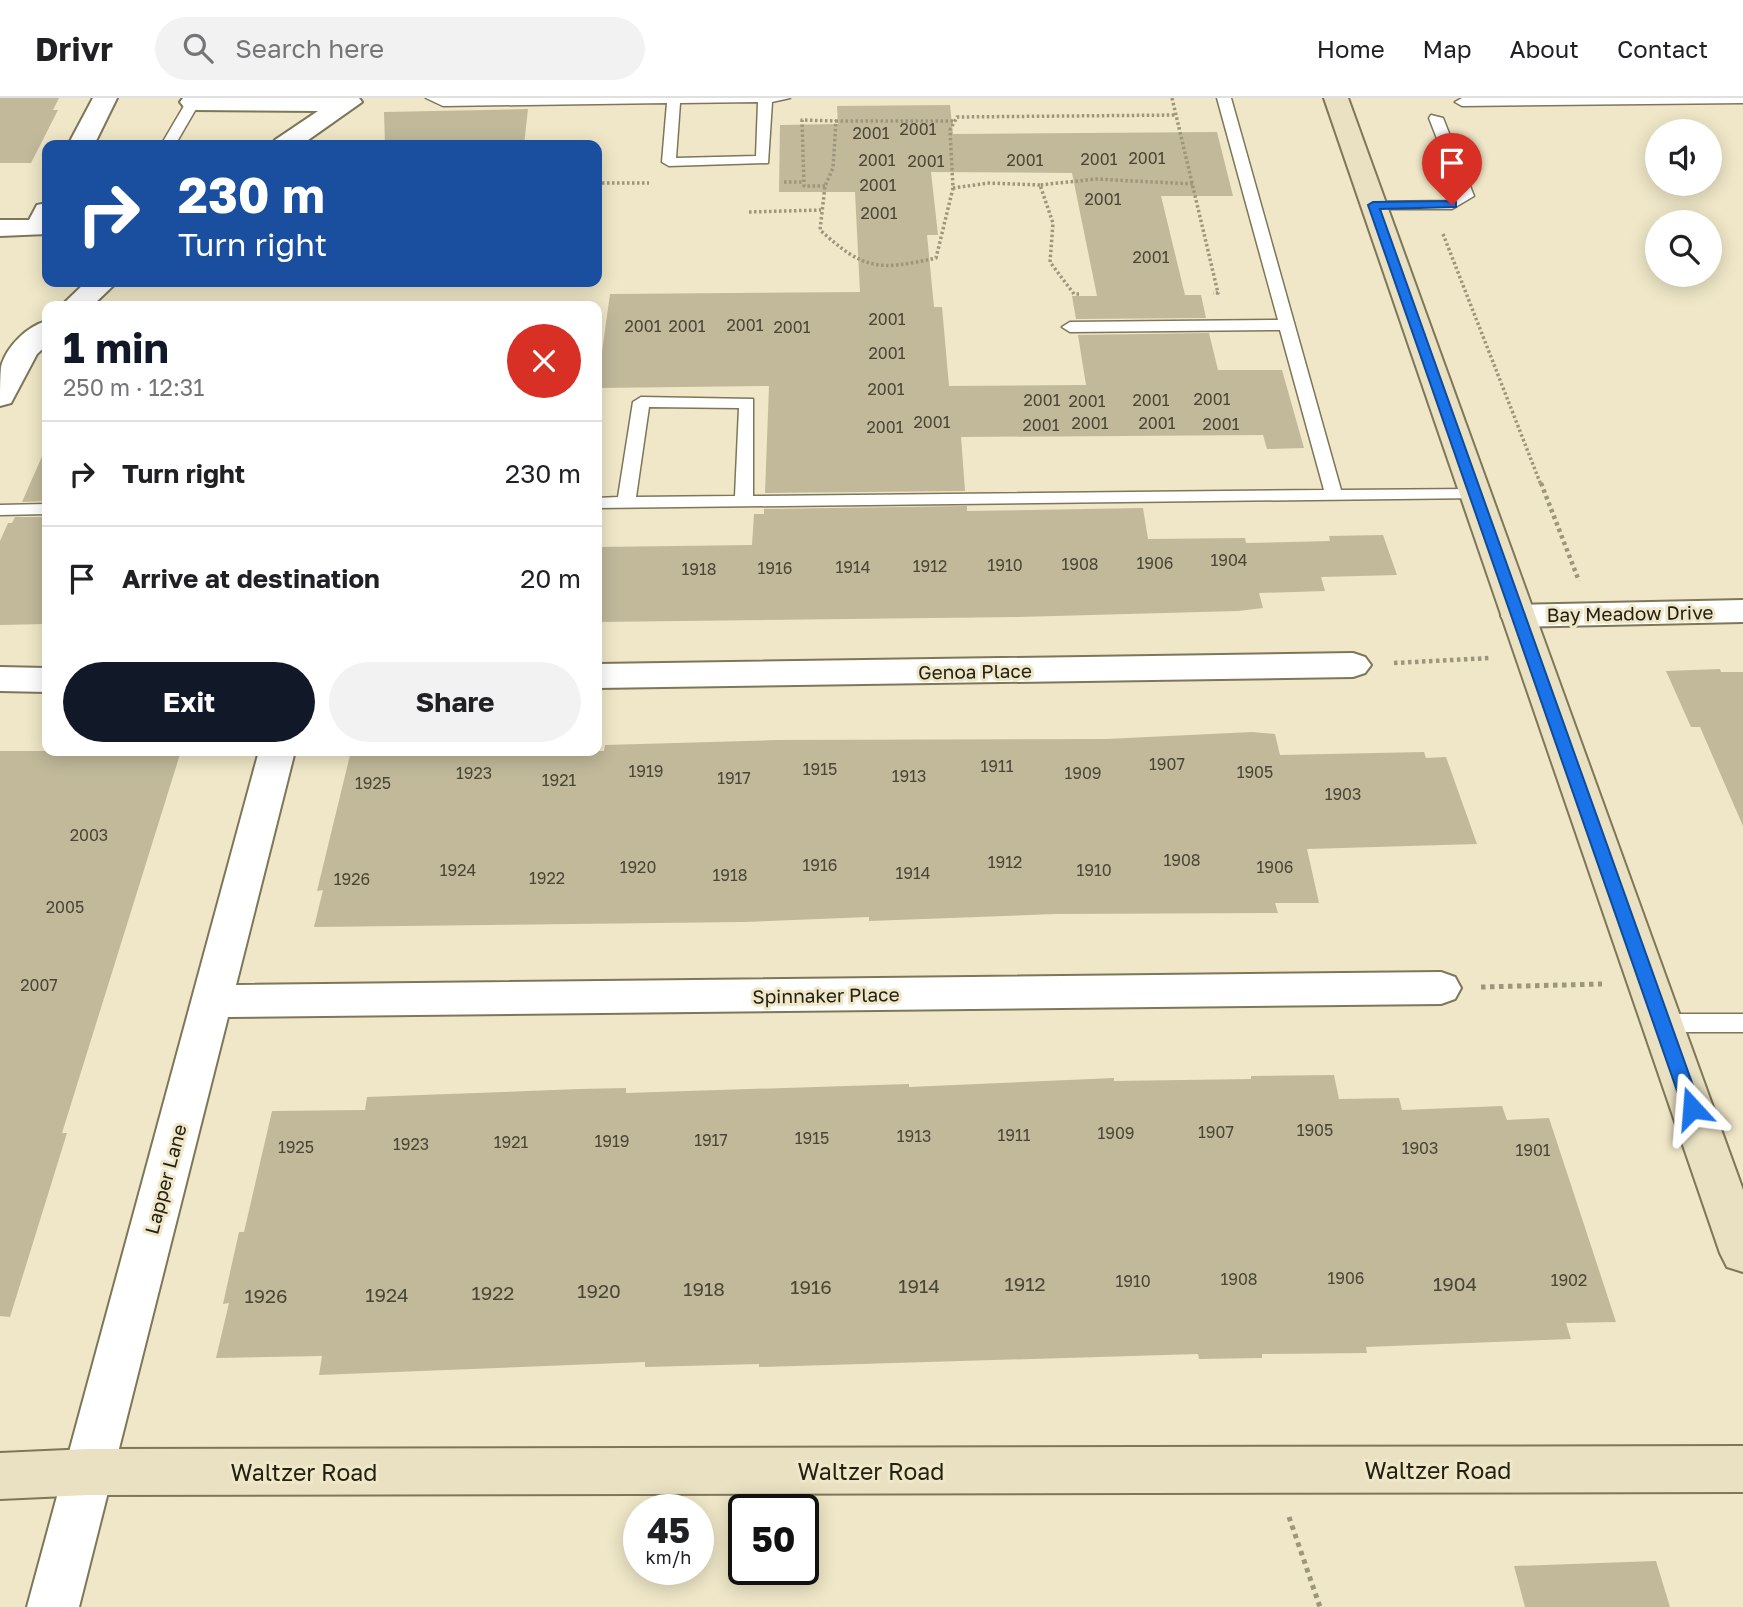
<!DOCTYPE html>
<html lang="en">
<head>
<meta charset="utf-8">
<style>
	:root { --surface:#fff; --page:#f2f2f2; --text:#202124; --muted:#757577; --line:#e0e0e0; --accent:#111827 }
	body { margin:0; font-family:"Golos Text",sans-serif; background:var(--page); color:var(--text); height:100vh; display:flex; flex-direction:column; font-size:26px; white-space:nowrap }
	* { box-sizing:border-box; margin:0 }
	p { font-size:23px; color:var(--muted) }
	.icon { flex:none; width:38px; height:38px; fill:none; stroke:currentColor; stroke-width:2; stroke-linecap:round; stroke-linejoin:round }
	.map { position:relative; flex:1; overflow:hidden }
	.panel { position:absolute; left:42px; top:203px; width:560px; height:455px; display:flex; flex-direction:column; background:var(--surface); border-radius:14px; box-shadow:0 4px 18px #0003 }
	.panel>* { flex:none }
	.top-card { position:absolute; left:42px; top:42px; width:560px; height:147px; border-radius:14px; box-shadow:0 4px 18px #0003; background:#1a4fa0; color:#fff; overflow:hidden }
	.tools { position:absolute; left:1645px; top:21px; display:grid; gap:14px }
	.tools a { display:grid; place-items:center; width:77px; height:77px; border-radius:50%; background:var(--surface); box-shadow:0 4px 18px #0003; font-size:35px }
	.speed { position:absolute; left:623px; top:1396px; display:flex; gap:14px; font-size:35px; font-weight:700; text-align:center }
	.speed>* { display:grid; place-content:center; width:91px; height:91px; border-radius:50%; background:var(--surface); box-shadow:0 4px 18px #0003; line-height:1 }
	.speed small { font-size:18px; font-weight:400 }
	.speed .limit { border:4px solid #111; border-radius:10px; background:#fff; color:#111 }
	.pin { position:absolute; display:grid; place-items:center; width:60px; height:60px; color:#fff; margin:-72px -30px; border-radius:50% 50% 50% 0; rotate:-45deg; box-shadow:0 0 7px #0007 }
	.pin .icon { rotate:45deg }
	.me { position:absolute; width:77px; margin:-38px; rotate:341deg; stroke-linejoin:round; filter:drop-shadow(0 0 5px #0008) }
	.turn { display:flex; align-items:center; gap:24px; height:147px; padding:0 21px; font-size:32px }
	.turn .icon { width:91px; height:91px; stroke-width:2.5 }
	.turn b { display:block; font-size:49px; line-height:60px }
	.round { display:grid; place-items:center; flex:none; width:74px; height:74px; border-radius:37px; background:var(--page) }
	.headline { display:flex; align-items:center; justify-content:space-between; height:119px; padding:0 21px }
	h1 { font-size:42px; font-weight:700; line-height:52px; color:var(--accent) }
	.action { display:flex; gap:14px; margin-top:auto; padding:14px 21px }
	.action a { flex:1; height:80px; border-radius:42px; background:var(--accent); color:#fff; font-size:28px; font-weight:700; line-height:80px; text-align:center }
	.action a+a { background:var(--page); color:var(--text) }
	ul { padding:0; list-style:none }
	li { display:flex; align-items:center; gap:21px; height:105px; padding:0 21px; border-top:2px solid var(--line) }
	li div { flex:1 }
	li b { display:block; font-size:26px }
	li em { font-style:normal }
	header { display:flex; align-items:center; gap:42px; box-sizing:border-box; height:98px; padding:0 35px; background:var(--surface); border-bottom:2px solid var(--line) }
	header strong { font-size:33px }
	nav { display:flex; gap:38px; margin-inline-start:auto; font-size:24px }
	.search { width:490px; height:63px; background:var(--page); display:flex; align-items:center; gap:18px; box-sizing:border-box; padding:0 24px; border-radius:38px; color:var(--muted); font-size:26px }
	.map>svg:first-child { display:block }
	.building { fill:#c1b99a }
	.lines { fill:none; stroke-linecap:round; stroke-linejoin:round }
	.lane-casing { stroke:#7d7659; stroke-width:3 }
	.street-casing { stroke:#7d7659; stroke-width:4 }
	.secondary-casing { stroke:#7d7659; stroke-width:4 }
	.path-far2 { stroke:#9c967e; stroke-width:3.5; stroke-dasharray:2.5 2.5; stroke-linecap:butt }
	.path-far1 { stroke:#9c967e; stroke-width:4.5; stroke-dasharray:3.5 3.5; stroke-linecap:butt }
	.path { stroke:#9c967e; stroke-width:5; stroke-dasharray:4.5 4.5; stroke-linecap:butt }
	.lane { fill:#fff; fill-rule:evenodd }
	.street { fill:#fff; fill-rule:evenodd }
	.secondary { fill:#e9e1c2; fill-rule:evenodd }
	.route { fill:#1a73e8; stroke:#114b97; stroke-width:2 }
	.labels { text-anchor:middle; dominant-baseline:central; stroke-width:6; stroke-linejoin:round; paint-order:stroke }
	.number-label { font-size:16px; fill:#4a4636 }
	.street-label { font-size:19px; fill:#232014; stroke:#efe7c7 }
	.near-number-label { font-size:19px; fill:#4a4636 }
	.near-street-label { font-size:23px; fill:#232014; stroke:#efe7c7 }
</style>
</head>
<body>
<header>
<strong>Drivr</strong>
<div class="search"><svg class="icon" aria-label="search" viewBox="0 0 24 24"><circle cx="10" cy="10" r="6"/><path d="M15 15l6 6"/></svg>Search here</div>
<nav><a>Home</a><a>Map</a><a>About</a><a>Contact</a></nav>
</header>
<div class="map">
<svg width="1743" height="1509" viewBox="0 0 1743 1509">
	<rect width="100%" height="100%" fill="#efe7c7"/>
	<g class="building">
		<path d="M 0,0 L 59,0 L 53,12 L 58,12 L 31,65 L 0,65 Z"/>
		<path d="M 950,7 L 953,36 L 1217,34 L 1233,98 L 1161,98 L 1185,197 L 1201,197 L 1206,220 L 1076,221 L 1072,198 L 1097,198 L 1072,75 L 931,74 L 938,137 L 927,137 L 934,209 L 942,209 L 949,288 L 1086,287 L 1078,237 L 1209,235 L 1218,272 L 1282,272 L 1304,350 L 1267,351 L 1263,337 L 961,339 L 965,393 L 765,395 L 769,288 L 597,290 L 610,196 L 860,194 L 855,94 L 779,94 L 780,27 L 838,26 L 837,8 Z"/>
		<path d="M 528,11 L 524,47 L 385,47 L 384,14 Z"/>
		<path d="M 47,347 L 47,403 L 22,404 Z"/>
		<path d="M 967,408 L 967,413 L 1143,410 L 1148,441 L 1245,440 L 1246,445 L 1330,443 L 1329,438 L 1383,437 L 1397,477 L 1321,479 L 1325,493 L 1259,495 L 1263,510 L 1238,513 L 1017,519 L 597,524 L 597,449 L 752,447 L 754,416 L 764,416 L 764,411 Z"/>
		<path d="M 15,419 L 47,419 L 47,526 L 0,527 L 0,443 L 8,425 L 12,425 Z"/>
		<path d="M 1720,571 L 1721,574 L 1743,574 L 1743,728 L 1700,629 L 1691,629 L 1666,573 Z"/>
		<path d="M 1252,634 L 1275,636 L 1280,657 L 1424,654 L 1426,660 L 1446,659 L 1477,746 L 1307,751 L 1319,805 L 1275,805 L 1278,815 L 1055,816 L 869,823 L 869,819 L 743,824 L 314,829 L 323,792 L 317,793 L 351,653 L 604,653 L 605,647 L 777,642 L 1106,641 Z"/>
		<path d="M 0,653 L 181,653 L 62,1035 L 67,1035 L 10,1219 L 0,1218 Z"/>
		<path d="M 1334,977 L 1339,1001 L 1399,1000 L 1402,1012 L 1502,1008 L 1507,1022 L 1549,1020 L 1616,1224 L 1566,1225 L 1571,1241 L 1366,1249 L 1367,1255 L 1262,1256 L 1262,1260 L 1199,1261 L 1198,1256 L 759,1269 L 759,1266 L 645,1269 L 645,1264 L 319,1277 L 322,1258 L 216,1260 L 229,1205 L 223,1206 L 239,1134 L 244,1134 L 272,1013 L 365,1012 L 367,999 L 580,991 L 626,990 L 626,995 L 909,986 L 909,989 L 1114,980 L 1114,983 L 1251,981 L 1251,978 Z"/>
		<path d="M 1656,1463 L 1670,1509 L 1525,1509 L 1514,1468 Z"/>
	</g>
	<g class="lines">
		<defs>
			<g id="lane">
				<path d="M 426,0 L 790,0 L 772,4 L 768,65 L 669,68 L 662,64 L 667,5 L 443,8 ZM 758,4 L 756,58 L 676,60 L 680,5 Z"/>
				<path d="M 1217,0 L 1231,0 L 1341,392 L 1475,391 L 1484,396 L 1481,400 L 597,410 L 597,400 L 618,399 L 633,304 L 641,299 L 753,301 L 753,398 L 1324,392 L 1280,232 L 1070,234 L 1062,229 L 1070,224 L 1278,222 ZM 649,309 L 739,310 L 735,398 L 636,399 Z"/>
				<path d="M 1743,0 L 1743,5 L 1462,8 L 1455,4 L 1462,0 Z"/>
				<path d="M 188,1 L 200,4 L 175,47 L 161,47 Z"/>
				<path d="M 1431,17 L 1443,20 L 1474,98 L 1452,111 L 1368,111 L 1366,108 L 1373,104 L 1449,103 L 1459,97 L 1429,20 Z"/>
				<path d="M 47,406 L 47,416 L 0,417 L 0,407 Z"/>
				<path d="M 1662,916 L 1743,916 L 1743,934 L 1662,934 L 1654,931 L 1651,925 L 1654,919 Z"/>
			</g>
			<g id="street">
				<path d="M 93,0 L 117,0 L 94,47 L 68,47 Z"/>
				<path d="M 183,0 L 359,0 L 362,4 L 301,47 L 271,47 L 275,42 L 318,13 L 193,12 L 184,9 L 180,4 Z"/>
				<path d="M 47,105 L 47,136 L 0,138 L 0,122 L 29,122 L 37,107 Z"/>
				<path d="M 86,184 L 117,184 L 92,208 L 61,208 Z"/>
				<path d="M 47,223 L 47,247 L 37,256 L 11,305 L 0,308 C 0,296 0,280 1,269 C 6,249 27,228 47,223 Z"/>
				<path d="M 1743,502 L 1743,524 L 1518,529 L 1506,526 L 1501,518 L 1506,510 L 1518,507 Z"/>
				<path d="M 1353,555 L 1365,559 L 1371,567 L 1365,575 L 1353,579 L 597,590 L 597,566 Z"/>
				<path d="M 0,569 L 47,570 L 47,594 L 0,593 Z"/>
				<path d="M 259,653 L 295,653 L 236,887 L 1441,874 L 1455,879 L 1461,890 L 1455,901 L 1441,906 L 228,919 L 79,1509 L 27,1509 Z"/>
			</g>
			<g id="secondary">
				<path d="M 1324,0 L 1348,0 L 1743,1092 L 1743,1174 L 1727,1169 L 1720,1155 Z"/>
				<path d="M 1743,1348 L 1743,1394 L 89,1397 L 0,1401 L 0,1355 L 89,1351 Z"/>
			</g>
		</defs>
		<use href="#lane" class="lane-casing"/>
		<use href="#street" class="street-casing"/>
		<use href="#secondary" class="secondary-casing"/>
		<g class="path-far2">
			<path d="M 1172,0 L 1218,195 L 1213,195"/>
			<path d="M 784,84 L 804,84"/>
			<path d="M 597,85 L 649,85"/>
			<path d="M 1040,87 L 989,85 L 953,90 L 950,32 L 957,19 L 1176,17"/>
			<path d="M 825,88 L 804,88 L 802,22 L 836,23"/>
			<path d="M 953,90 L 936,160 C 878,173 864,172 820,132 L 825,88 L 833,70 L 836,23 L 955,23"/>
			<path d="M 749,114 L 821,112"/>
			<path d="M 1443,136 L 1541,387"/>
			<path d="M 1079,196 L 1074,196 L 1050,164 L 1053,125 L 1040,87 L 1096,81 L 1193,86"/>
		</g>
		<g class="path-far1">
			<path d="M 1541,385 L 1579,483"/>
			<path d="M 1394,565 L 1490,560"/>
		</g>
		<g class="path">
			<path d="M 1481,889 L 1602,886"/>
			<path d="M 1289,1419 L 1320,1509"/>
		</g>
		<use href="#lane" class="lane"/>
		<use href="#street" class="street"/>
		<use href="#secondary" class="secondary"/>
	</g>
	<path class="route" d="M 1452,103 L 1456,104 L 1456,109 L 1380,111 L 1701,1010 L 1692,1017 L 1683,1010 L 1368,107 L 1373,104 Z"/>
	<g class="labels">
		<g class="number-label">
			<text x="918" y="31">2001</text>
			<text x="871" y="35">2001</text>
			<text x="1147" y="60">2001</text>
			<text x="1099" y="61">2001</text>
			<text x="877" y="62">2001</text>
			<text x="1025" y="62">2001</text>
			<text x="926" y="63">2001</text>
			<text x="878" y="87">2001</text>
			<text x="1103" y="101">2001</text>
			<text x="879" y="115">2001</text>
			<text x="1151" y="159">2001</text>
			<text x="887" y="221">2001</text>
			<text x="745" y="227">2001</text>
			<text x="643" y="228">2001</text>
			<text x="687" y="228">2001</text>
			<text x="792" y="229">2001</text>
			<text x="887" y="255">2001</text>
			<text x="886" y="291">2001</text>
			<text x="1212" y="301">2001</text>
			<text x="1042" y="302">2001</text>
			<text x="1151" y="302">2001</text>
			<text x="1087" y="303">2001</text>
			<text x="932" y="324">2001</text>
			<text x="1090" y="325">2001</text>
			<text x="1157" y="325">2001</text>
			<text x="1221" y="326">2001</text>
			<text x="1041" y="327">2001</text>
			<text x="885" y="329">2001</text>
			<text x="1229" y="462">1904</text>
			<text x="1155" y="465">1906</text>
			<text x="1080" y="466">1908</text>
			<text x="1005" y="467">1910</text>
			<text x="930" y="468">1912</text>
			<text x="853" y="469">1914</text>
			<text x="775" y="470">1916</text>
			<text x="699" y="471">1918</text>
			<text x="1167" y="666">1907</text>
			<text x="997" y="668">1911</text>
			<text x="820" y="671">1915</text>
			<text x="646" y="673">1919</text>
			<text x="1255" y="674">1905</text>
			<text x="474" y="675">1923</text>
			<text x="1083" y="675">1909</text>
			<text x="909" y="678">1913</text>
			<text x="734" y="680">1917</text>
			<text x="559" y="682">1921</text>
			<text x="373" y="685">1925</text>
			<text x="1343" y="696">1903</text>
			<text x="89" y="737">2003</text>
			<text x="1182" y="762">1908</text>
			<text x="1005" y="764">1912</text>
			<text x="820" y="767">1916</text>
			<text x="638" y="769">1920</text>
			<text x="1275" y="769">1906</text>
			<text x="458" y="772">1924</text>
			<text x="1094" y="772">1910</text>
			<text x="913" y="775">1914</text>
			<text x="730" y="777">1918</text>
			<text x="547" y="780">1922</text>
			<text x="352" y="781">1926</text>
			<text x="65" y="809">2005</text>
			<text x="39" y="887">2007</text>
			<text x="1315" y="1032">1905</text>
			<text x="1216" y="1034">1907</text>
			<text x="1116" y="1035">1909</text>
			<text x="1014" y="1037">1911</text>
			<text x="914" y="1038">1913</text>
			<text x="812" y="1040">1915</text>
			<text x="711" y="1042">1917</text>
			<text x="612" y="1043">1919</text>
			<text x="511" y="1044">1921</text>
			<text x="411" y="1046">1923</text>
			<text x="296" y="1049">1925</text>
			<text x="1420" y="1050">1903</text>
			<text x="1533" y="1052">1901</text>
			<text x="1346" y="1180">1906</text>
			<text x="1239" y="1181">1908</text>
			<text x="1569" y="1182">1902</text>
			<text x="1133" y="1183">1910</text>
		</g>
		<g class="street-label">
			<text transform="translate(1630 515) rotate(-1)">Bay Meadow Drive</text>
			<text transform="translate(975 573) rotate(-1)">Genoa Place</text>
			<text transform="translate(826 897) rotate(-1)">Spinnaker Place</text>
			<text transform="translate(165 1081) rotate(-75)">Lapper Lane</text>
		</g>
		<g class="near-number-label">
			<text x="1025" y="1185">1912</text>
			<text x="1455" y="1185">1904</text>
			<text x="919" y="1187">1914</text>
			<text x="811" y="1188">1916</text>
			<text x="704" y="1190">1918</text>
			<text x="599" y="1192">1920</text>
			<text x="493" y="1194">1922</text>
			<text x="387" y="1196">1924</text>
			<text x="266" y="1197">1926</text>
		</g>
		<g class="near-street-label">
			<text x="1438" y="1372">Waltzer Road</text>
			<text x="871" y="1373">Waltzer Road</text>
			<text x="304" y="1374">Waltzer Road</text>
		</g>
	</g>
</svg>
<div class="tools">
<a><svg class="icon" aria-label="sound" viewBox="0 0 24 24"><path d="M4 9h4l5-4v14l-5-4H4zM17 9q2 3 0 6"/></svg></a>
<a><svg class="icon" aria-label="search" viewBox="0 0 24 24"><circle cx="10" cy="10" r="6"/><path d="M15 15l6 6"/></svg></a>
</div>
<div class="speed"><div>45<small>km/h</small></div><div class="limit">50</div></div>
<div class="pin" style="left:1452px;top:107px;background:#d93025"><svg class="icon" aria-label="arrive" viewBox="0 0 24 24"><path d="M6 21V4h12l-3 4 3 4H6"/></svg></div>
<svg class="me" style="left:1692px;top:1010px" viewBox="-20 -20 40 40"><path d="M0-17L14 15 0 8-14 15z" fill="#1a73e8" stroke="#fff" stroke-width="4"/></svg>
<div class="top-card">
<div class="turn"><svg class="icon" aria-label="right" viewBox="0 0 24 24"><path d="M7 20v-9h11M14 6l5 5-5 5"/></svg><div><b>230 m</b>Turn right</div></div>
</div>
<section class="panel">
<div class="headline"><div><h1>1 min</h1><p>250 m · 12:31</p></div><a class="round" style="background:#d93025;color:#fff"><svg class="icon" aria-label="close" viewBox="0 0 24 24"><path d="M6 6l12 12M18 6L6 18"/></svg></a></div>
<ul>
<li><svg class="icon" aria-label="right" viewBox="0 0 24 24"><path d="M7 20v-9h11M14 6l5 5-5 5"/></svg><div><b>Turn right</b></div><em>230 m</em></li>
<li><svg class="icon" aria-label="arrive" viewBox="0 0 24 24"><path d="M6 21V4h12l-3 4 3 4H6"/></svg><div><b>Arrive at destination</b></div><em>20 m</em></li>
</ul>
<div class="action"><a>Exit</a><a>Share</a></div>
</section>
</div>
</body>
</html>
